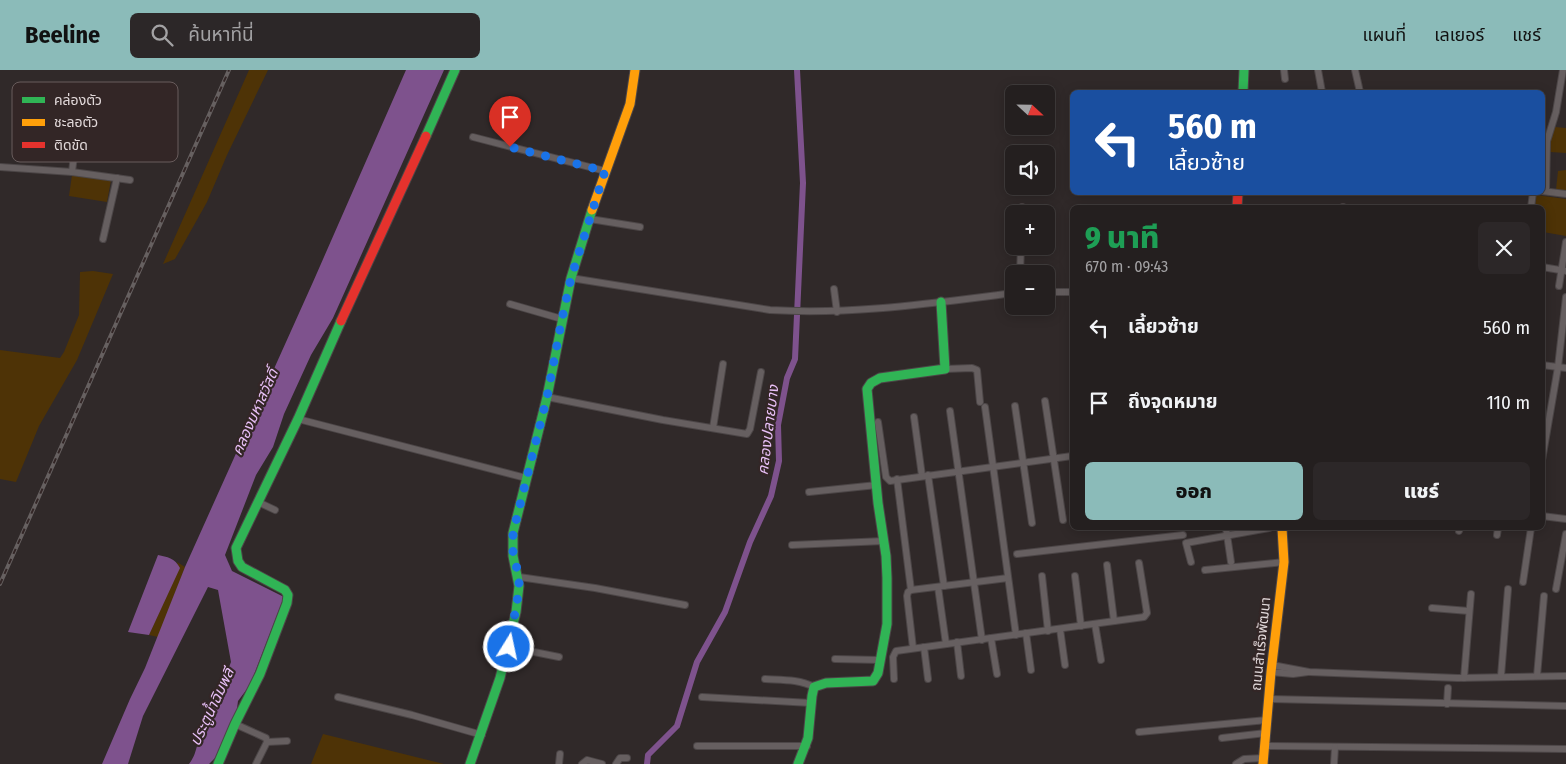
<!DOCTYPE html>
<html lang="th">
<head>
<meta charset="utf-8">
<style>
	:root { --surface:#241f1f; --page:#2c2728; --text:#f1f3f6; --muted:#a3a2a4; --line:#413d3d; --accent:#8bbbb9 }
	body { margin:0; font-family:"Fira Sans Condensed","Noto Sans Thai",sans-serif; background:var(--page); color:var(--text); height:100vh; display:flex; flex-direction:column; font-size:19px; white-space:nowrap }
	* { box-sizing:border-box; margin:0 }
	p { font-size:16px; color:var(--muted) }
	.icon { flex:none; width:28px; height:28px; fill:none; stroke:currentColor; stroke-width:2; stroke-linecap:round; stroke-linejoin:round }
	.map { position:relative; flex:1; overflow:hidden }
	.sheet { position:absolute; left:1070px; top:135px; width:475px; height:325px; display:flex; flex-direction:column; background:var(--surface); border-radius:8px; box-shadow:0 2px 12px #0003,0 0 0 1px var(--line) }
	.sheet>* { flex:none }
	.banner { position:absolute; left:1070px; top:20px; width:475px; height:105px; border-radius:8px; box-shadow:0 2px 12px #0003,0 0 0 1px var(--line); background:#1a4fa0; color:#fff; overflow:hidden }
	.needle { width:32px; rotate:112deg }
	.buttons { position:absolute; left:1005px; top:15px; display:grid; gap:10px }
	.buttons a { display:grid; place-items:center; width:50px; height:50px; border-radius:8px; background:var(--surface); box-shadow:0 2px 12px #0003,0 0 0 1px var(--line); font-size:25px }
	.pin { position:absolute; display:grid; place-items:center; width:42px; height:42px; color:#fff; margin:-51px -21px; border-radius:50% 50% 50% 0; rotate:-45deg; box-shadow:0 0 5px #0007 }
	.pin .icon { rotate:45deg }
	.me { position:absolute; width:55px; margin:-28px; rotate:10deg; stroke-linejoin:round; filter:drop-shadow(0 0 4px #0008) }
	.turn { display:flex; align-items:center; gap:18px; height:105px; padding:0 15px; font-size:22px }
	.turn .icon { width:65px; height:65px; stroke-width:2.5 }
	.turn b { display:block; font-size:35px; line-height:42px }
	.round { display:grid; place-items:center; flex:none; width:52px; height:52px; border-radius:8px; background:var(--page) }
	.overview { display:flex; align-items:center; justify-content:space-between; height:85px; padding:0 15px }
	h1 { font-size:30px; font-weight:800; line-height:38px; color:#1e9e55 }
	.action { display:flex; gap:10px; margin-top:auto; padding:10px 15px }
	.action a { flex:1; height:58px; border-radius:8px; background:var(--accent); color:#111; font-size:20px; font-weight:800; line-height:58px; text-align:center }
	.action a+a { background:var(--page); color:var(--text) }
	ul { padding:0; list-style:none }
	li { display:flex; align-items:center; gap:15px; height:75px; padding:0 15px }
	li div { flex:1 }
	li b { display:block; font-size:19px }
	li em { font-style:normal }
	header { display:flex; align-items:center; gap:30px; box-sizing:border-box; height:70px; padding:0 25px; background:var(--accent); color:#111 }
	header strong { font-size:24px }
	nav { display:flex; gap:28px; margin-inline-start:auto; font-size:18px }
	.search { width:350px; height:45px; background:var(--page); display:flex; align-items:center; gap:12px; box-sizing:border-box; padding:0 18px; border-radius:8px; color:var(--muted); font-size:19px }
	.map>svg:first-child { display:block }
	.green { fill:#4e3306 }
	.water { fill:#7e528d }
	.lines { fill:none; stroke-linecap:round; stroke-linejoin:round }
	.canal { stroke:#7e528d; stroke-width:6 }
	.street-casing { stroke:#4c4647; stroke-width:8 }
	.fast-casing { stroke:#4c4647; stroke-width:11 }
	.slow-casing { stroke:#4c4647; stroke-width:11 }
	.jam-casing { stroke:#4c4647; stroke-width:11 }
	.street { stroke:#665f60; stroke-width:6 }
	.fast { stroke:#30b455; stroke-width:9 }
	.slow { stroke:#ff9f0a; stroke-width:9 }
	.jam { stroke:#e5322d; stroke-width:9 }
	.rail-casing { stroke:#666060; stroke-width:4 }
	.rail { stroke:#332626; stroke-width:2; stroke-dasharray:5.5; stroke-linecap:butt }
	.route { stroke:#1a73e8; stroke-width:9; stroke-dasharray:0 16.2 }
	.labels { text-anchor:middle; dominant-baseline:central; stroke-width:4.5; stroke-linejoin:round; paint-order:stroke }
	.street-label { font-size:14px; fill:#e2d9da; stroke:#332626 }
	.water-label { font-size:15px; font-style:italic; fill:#e9c1f8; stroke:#332626 }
	.key { fill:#332626; stroke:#685c5c; stroke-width:1 }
	.key-label { font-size:14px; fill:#e2d9da }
</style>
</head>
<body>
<header>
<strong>Beeline</strong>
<div class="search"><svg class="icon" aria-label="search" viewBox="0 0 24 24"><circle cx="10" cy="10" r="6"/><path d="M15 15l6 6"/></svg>ค้นหาที่นี่</div>
<nav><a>แผนที่</a><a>เลเยอร์</a><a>แชร์</a></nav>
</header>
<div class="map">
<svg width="1566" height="694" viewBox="0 0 1566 694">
	<rect width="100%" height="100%" fill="#302929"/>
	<g class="green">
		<path d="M 249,0 L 268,0 L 227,85 L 207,132 L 175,189 L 163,194 Z"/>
		<path d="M 1555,57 L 1566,58 L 1566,83 L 1550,82 L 1550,68 Z"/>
		<path d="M 1566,100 L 1566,121 L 1556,120 L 1558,101 Z"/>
		<path d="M 72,105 L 111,110 L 107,132 L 69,126 Z"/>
		<path d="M 1536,125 L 1566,129 L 1566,166 L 1543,162 L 1542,138 L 1535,138 Z"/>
		<path d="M 93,201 L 113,204 L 77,290 L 39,356 L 16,412 L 0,409 L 0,280 L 60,288 L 64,282 L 79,245 L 80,202 Z"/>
		<path d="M 177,492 L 185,497 L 158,567 L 149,565 L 179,498 Z"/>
		<path d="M 323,664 L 444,694 L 311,694 Z"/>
	</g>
	<g class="water">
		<path d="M 406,0 L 444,0 L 333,248 L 311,285 L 284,344 L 273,377 L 256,405 L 225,485 L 232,501 L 284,527 L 250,615 L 238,631 L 236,646 L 218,685 L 209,694 L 189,694 C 195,686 195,682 198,673 C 203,655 211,637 224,624 L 224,610 L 231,592 L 218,520 L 208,517 L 143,646 L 128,694 L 102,694 L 130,629 L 145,598 L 185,497 L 313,212 Z"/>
		<path d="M 158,485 C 167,487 175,488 180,498 L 149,565 L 128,562 Z"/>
	</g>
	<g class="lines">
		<path class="canal" d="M 647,694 L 648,685 L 677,656 L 697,592 L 725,542 L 750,472 L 771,426 L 779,391 L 778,355 L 787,308 L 795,289 L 803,113 L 797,0"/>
		<defs>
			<g id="street">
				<path d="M 1284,0 L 1285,9"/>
				<path d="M 1318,0 L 1322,22"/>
				<path d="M 1355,0 L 1360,22"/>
				<path d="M 80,35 L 131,43"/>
				<path d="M 473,67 L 605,101"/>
				<path d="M 0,97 L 72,102 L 130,110"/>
				<path d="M 72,102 L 81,27"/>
				<path d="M 1542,121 L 1566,124"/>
				<path d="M 1546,121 L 1547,71 L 1556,42 L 1563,0"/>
				<path d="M 1343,137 L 1343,138"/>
				<path d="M 1531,138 L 1533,122"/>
				<path d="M 1022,144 L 1022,137"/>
				<path d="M 590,149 L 640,157"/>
				<path d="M 103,169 L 117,108"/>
				<path d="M 1542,197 L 1566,201"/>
				<path d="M 1020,204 L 1021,176"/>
				<path d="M 571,208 L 770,240 C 852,245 933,233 1014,223"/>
				<path d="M 1559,216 L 1566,172"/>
				<path d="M 834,219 L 837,242"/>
				<path d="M 1046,222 L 1072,222"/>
				<path d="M 510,234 L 562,249"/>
				<path d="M 1542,295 L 1566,298"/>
				<path d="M 945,299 L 972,298 L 977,300 L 980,332"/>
				<path d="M 547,327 L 663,350 L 747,364 L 750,359 L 761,302"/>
				<path d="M 1045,331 L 1063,450"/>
				<path d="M 1015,336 L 1032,453"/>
				<path d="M 985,337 L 1016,565"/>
				<path d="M 950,341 L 982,570"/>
				<path d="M 914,347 L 922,406"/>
				<path d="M 298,349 L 526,408"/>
				<path d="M 878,352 L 886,407 L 890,411 L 1072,386"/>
				<path d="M 713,358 L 723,294"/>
				<path d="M 1542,390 L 1558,297 L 1566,227"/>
				<path d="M 928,405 L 944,516"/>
				<path d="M 897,409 L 911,520"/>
				<path d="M 809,422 L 877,415"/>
				<path d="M 258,432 L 275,440"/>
				<path d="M 1542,446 L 1566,449"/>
				<path d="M 1226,458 L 1231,492"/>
				<path d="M 1459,461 L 1460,458"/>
				<path d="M 1497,465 L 1498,458"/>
				<path d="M 792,475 L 884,471"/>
				<path d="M 1017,484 L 1183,465"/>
				<path d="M 1191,492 L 1186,473 L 1269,458"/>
				<path d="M 1107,495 L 1114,551"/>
				<path d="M 1205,500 L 1284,492"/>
				<path d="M 1042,506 L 1048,561"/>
				<path d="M 1075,506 L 1081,556"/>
				<path d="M 519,507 L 595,518 L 685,535"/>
				<path d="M 1523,512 L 1531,458"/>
				<path d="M 938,517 L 946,574"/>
				<path d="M 1556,519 L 1566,464"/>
				<path d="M 1432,538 L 1469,541"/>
				<path d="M 1095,554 L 1101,590"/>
				<path d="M 1060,559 L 1065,595"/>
				<path d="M 1026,563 L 1031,600"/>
				<path d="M 991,568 L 997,604"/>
				<path d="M 957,572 L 961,606"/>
				<path d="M 509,577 L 559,587"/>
				<path d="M 924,577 L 928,609"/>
				<path d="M 913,578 L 907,526 L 908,522 L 911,520 L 1008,508"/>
				<path d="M 835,589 L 880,590"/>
				<path d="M 1272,595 L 1309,602 L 1458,608 L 1566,606"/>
				<path d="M 1271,602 L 1293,604 L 1308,602"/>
				<path d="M 1501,606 L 1508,519"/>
				<path d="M 1537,606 L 1544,526"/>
				<path d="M 1464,608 L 1471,524"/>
				<path d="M 765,609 C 782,610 799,609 814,617"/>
				<path d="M 894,609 L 893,587 L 896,581 L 1144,547 L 1147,543 L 1139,493"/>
				<path d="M 338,627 L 412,645 L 482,665"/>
				<path d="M 702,627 L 811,633"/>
				<path d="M 1269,629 L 1566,636"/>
				<path d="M 1447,634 L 1448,618"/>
				<path d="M 235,654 L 266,668 L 267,672 L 256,694"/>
				<path d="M 1139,662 L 1267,650"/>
				<path d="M 1222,668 L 1266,663"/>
				<path d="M 267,672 L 287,671"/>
				<path d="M 697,676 L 807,676"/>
				<path d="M 1265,676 L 1566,679"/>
				<path d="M 559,694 L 560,684"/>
				<path d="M 582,694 L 587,690 L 602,694"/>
				<path d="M 616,694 L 620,688 L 627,688"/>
				<path d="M 1236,694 L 1244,689 L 1264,688"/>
				<path d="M 1334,694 L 1335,677"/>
			</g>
			<g id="fast">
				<path d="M 1243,22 L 1244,0"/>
				<path d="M 426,66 L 455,0"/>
				<path d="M 218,694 L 235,654 L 260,604 L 287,533 L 288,525 L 285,520 L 242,497 L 238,491 L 236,478 L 298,349 L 341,251"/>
				<path d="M 470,694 L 500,608 L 516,542 L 519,516 L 513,486 L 513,463 L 547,327 L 571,208 L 592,140"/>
				<path d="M 798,694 L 808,668 L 812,626 L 814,617 L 826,613 L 873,611 L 878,603 L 887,554 L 887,508 L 886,486 L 878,433 L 867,319 L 871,313 L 880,308 L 945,299 L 941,232"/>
			</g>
			<g id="slow">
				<path d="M 592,140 L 630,34 L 635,0"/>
				<path d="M 1263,694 L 1271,602 L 1284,492 L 1282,458"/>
			</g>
			<g id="jam">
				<path d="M 1237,138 L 1238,122"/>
				<path d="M 341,251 L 426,66"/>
			</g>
		</defs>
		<use href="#street" class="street-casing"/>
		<use href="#fast" class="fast-casing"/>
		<use href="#slow" class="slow-casing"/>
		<use href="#jam" class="jam-casing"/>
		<use href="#street" class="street"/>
		<use href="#fast" class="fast"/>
		<use href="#slow" class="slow"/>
		<use href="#jam" class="jam"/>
		<defs>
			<path id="rail" d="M 0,514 L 229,0"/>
		</defs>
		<use href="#rail" class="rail-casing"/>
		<use href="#rail" class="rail"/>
	</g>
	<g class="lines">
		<path class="route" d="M 509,577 L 519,520 L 519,507 L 513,483 L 513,463 L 547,327 L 562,249 L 571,208 L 605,101 L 510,77"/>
	</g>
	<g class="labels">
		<g class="street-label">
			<text transform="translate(1261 574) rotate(-84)">ถนนสำเร็จพัฒนา</text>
		</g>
		<g class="water-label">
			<text transform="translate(255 342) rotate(-66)">คลองมหาสวัสดิ์</text>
			<text transform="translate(768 360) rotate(-83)">คลองปลายบาง</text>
			<text transform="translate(212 637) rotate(-65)">ประตูน้ำฉิมพลี</text>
		</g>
	</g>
	<rect x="12" y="12" width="166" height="80" rx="8" class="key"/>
	<rect x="22" y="27" width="23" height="6" fill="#30b455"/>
	<rect x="22" y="49" width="23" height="7" fill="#ff9f0a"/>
	<rect x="22" y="72" width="23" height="6" fill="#e5322d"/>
	<g class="key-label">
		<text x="54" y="35">คล่องตัว</text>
		<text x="54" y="57">ชะลอตัว</text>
		<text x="54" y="80">ติดขัด</text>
	</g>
</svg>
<div class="buttons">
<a><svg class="needle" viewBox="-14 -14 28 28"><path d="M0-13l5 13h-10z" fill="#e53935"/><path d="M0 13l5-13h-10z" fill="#a3a2a4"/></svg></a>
<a><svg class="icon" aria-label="sound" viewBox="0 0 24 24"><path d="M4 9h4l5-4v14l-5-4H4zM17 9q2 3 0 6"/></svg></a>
<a>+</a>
<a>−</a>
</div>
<div class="pin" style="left:510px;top:77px;background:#d93025"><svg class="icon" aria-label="arrive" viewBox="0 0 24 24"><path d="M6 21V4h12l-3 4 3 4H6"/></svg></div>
<svg class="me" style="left:509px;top:577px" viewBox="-20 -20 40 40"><circle r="17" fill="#1a73e8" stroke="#fff" stroke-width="3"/><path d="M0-11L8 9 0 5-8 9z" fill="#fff"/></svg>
<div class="banner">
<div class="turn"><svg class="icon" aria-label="left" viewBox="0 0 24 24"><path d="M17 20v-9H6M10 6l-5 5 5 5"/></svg><div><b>560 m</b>เลี้ยวซ้าย</div></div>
</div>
<section class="sheet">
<div class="overview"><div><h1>9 นาที</h1><p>670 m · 09:43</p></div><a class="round"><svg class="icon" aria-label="close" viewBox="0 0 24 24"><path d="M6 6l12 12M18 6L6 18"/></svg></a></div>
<ul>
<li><svg class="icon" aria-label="left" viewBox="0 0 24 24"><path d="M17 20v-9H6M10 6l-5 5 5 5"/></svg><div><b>เลี้ยวซ้าย</b></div><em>560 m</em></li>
<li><svg class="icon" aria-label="arrive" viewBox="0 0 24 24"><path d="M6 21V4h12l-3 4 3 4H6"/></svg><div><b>ถึงจุดหมาย</b></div><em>110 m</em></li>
</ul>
<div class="action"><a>ออก</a><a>แชร์</a></div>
</section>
</div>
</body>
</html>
